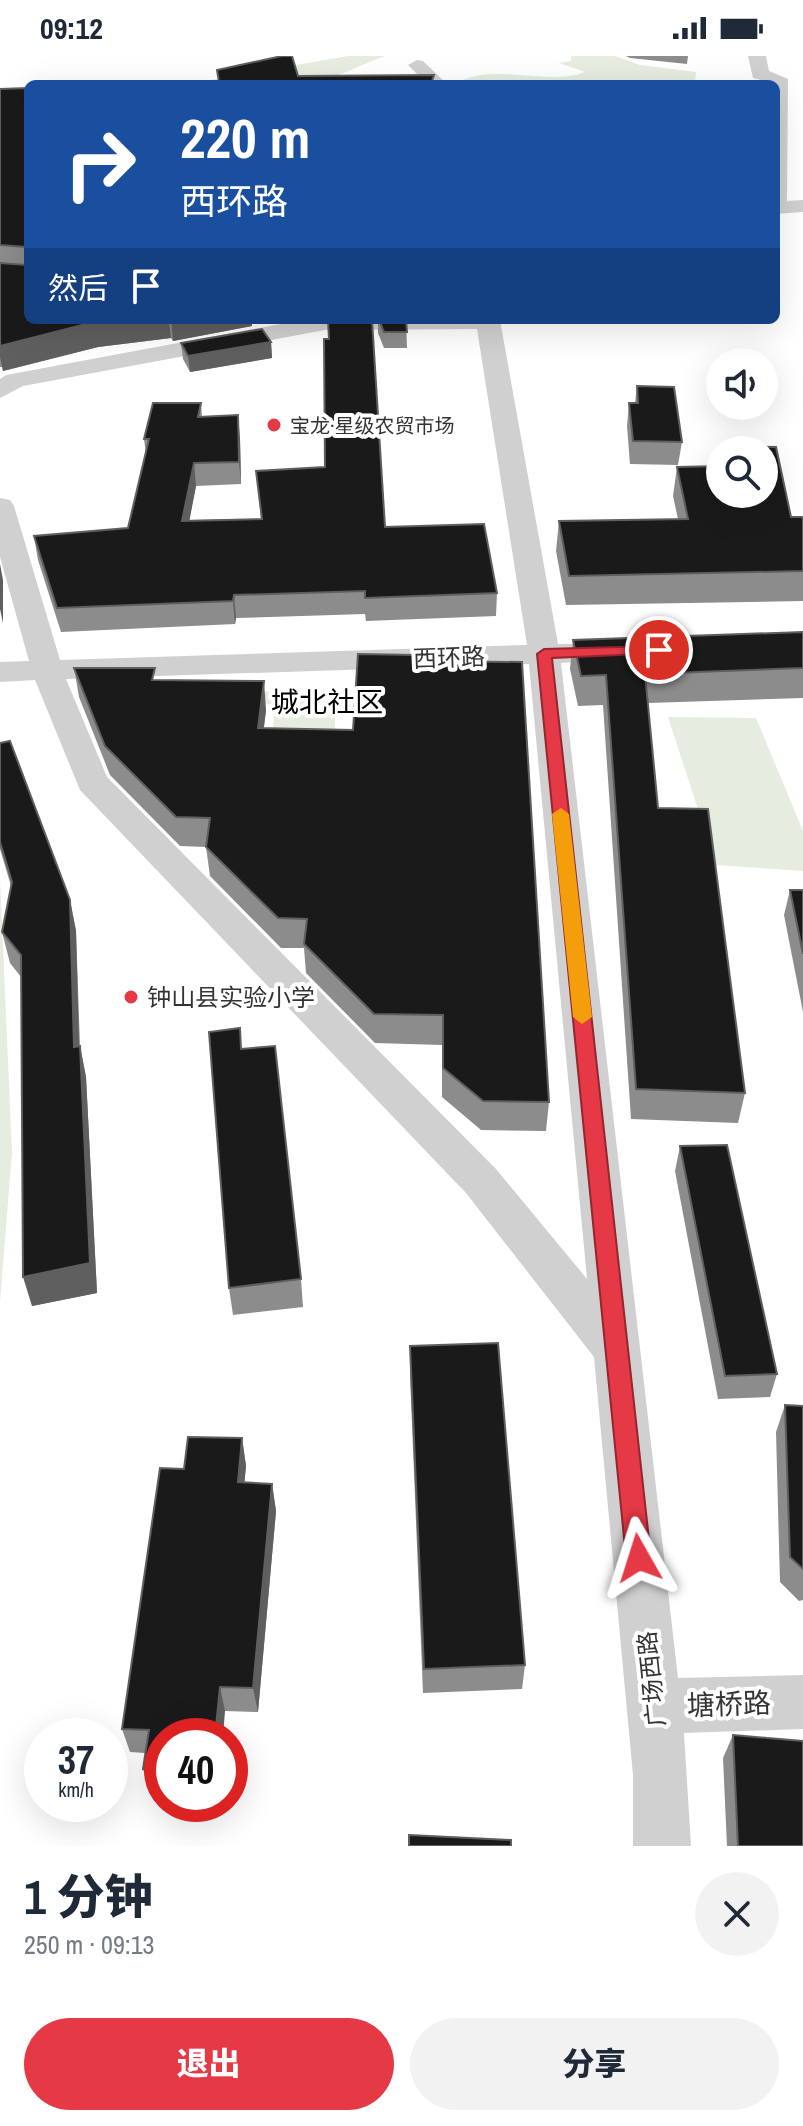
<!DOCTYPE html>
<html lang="zh">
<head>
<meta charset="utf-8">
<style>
	:root { --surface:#fff; --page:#f2f2f3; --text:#1f2937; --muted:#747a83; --accent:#e63946 }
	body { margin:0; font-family:"Archivo Narrow","Noto Sans SC",sans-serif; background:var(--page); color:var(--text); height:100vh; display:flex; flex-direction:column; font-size:30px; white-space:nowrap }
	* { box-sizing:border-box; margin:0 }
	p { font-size:26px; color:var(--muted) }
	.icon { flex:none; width:44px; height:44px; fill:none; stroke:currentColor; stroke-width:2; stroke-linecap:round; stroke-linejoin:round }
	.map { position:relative; height:1790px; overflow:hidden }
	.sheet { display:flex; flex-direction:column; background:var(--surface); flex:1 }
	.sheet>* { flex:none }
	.banner { position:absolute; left:24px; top:24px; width:756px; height:244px; border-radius:12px; box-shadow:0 8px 32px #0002; background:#1a4fa0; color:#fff; overflow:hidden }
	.tools { position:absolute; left:706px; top:292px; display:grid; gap:16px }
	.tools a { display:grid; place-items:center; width:72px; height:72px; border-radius:50%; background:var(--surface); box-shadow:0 8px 32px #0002; font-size:40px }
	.speed { position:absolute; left:24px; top:1662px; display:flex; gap:16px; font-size:40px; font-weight:700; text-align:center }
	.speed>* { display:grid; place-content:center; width:104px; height:104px; border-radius:50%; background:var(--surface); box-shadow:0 8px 32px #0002; line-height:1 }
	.speed small { font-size:20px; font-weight:400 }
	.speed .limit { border:12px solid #d22; background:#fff; color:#111 }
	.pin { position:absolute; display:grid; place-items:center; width:68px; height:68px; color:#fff; margin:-34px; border:4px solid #fff; border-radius:50%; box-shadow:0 2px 8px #0007 }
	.me { position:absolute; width:88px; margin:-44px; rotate:354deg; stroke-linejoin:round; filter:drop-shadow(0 0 6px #0008) }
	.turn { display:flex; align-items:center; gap:28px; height:168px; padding:0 24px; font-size:36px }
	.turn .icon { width:104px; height:104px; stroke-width:2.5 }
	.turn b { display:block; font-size:56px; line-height:68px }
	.then { display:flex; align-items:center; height:76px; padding:0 24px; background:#0003; gap:16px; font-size:30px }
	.round { display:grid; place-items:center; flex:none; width:84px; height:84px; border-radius:42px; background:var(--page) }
	.headline { display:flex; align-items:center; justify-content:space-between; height:136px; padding:0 24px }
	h1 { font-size:48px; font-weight:800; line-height:60px }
	.button { display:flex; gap:16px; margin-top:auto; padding:16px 24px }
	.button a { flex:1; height:92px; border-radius:48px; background:var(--accent); color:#fff; font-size:32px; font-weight:800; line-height:92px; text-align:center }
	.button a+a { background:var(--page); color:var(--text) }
	.status { display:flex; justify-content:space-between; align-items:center; height:56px; padding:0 40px; background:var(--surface); direction:ltr }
	.status svg { height:22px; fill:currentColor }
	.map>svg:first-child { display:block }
	.green { fill:#e6ecdf }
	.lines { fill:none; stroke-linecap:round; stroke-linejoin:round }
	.minor { fill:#d0d0d0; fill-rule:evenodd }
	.wall { fill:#8c8c8c }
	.shaded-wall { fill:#5f5f5f }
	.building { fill:#1a1a1a; stroke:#5f5f5f; stroke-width:2 }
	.route { fill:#e63946; stroke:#96252e; stroke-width:2 }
	.slow { fill:#f59e0b }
	.poi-dot { fill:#e63946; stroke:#fff; stroke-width:3 }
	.labels { text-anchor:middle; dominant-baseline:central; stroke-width:8; stroke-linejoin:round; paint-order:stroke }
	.far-poi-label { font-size:20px; fill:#333; stroke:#fff; text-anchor:start }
	.street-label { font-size:24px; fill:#333; stroke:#fff }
	.poi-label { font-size:24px; fill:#333; stroke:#fff; text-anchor:start }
	.quarter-label { font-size:28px; fill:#000; stroke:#fff }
	.near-street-label { font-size:28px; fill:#333; stroke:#fff }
</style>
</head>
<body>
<div class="status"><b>09:12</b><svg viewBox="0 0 49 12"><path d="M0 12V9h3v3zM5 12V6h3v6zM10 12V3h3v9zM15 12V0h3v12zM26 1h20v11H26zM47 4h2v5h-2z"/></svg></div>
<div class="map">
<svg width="803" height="1790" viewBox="0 0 803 1790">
	<rect width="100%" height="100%" fill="#fff"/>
	<g class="green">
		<path d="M 348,0 L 385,0 C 359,9 336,23 308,27 C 270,34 226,28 188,28 Z"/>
		<path d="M 571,0 L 615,0 L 640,9 L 696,16 L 695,28 L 456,28 C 491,5 546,31 585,16 L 559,7 L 571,5 Z"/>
		<path d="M 163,635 L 336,636 L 334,696 L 271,696 L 275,648 L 199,647 Z"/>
		<path d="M 668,661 L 756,662 L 803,775 L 803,815 L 716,809 Z"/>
		<path d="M 0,823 L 12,1096 L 0,1246 Z"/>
	</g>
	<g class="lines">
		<g class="minor">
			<path d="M 748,0 L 766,0 L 769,15 L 788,23 L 787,145 L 803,144 L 803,156 L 776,158 L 776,28 L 753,22 Z"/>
			<path d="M 417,4 L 423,5 L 447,28 L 427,28 L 408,9 Z"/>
			<path d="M 302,264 L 500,264 L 558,588 L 635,588 L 640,595 L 635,602 L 561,607 L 678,1622 L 803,1619 L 803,1673 L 684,1677 L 691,1790 L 633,1790 L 633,1719 L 594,1301 L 466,1137 L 80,734 L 35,624 L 0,626 L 0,606 L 29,605 L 0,501 L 0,442 L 10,444 L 14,450 L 60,604 L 527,589 L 477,273 L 325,274 L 23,330 L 0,342 L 0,323 L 6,319 ZM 529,608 L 587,1223 L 496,1113 L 107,721 L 66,623 Z"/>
		</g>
	</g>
	<g class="wall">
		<path d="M 626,0 L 688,0 L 687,8 L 630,2 Z"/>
		<path d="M 28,32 L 28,264 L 251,264 L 252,270 L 173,285 L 171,282 L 98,291 L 3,315 L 2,311 L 0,311 L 0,33 Z"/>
		<path d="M 378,264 L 406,264 L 407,292 L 384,292 L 378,277 Z"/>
		<path d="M 328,283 L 385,471 L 497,537 L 496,560 L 366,565 L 365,558 L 236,562 L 235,568 L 61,576 L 38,504 L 34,480 L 128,472 L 146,398 L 144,383 L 201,347 L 202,361 L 240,382 L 241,428 L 196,430 L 189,464 L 261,463 L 256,415 L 325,411 Z"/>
		<path d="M 271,286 L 272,302 L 190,316 L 183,303 L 181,287 Z"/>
		<path d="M 637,330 L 682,386 L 678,409 L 630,408 L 627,370 L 629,347 L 635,347 Z"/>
		<path d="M 736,390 L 776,391 L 791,461 L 803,461 L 803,545 L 566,549 L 556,495 L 559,465 L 678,463 L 673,440 L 677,411 L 720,410 L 720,438 L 764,438 L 764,394 L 736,394 Z"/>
		<path d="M 803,576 L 803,642 L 648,647 L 658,752 L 745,1037 L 738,1067 L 631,1063 L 603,649 L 578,650 L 570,613 L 573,584 Z"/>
		<path d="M 414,605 L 549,1046 L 546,1075 L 481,1074 L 442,1041 L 442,989 L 375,987 L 306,917 L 304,892 L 281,892 L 210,820 L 206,791 L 180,790 L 110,719 L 79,641 L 74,612 L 156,624 L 266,654 L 264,672 L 353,674 Z"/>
		<path d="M 0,687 L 70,844 L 76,875 L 80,990 L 86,1021 L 97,1237 L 32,1250 L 21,921 L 10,907 L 2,876 L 11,830 L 0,793 Z"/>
		<path d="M 790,834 L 803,834 L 803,956 L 784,859 Z"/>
		<path d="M 242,993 L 301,1223 L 303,1251 L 233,1259 L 229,1232 Z"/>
		<path d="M 680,1090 L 777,1318 L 770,1341 L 718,1343 L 675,1115 Z"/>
		<path d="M 410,1290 L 525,1609 L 522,1633 L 423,1637 L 410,1319 Z"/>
		<path d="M 785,1349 L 803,1350 L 803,1544 L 799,1545 L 780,1526 L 776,1376 Z"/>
		<path d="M 242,1382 L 246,1410 L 244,1427 L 272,1428 L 276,1455 L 258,1656 L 225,1655 L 162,1680 L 162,1736 L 150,1736 L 143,1713 L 145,1697 L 130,1696 L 122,1673 L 184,1413 Z"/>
		<path d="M 733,1679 L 803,1790 L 727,1790 L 723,1702 Z"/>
	</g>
	<g class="shaded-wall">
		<path d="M 114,264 L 169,264 L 171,282 L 98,291 L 3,315 L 0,301 L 0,290 L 94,266 Z"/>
		<path d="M 171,264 L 251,264 L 252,270 L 173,285 Z"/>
		<path d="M 271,286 L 272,302 L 190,316 L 188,300 Z"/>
		<path d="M 238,359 L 240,382 L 241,428 L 239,406 Z"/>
		<path d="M 194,407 L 196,430 L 185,488 L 182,465 Z"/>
		<path d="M 0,508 L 3,524 L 3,567 L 0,553 Z"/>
		<path d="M 234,539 L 236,562 L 235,568 L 233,545 Z"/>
		<path d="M 264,625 L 266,654 L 260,701 L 258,672 Z"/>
		<path d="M 70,844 L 76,875 L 80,1022 L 74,991 Z"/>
		<path d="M 80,990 L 86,1021 L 97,1237 L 32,1250 L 23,1221 Z"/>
		<path d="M 242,1382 L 246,1410 L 242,1454 L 238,1426 Z"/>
		<path d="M 272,1428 L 276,1455 L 258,1656 L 253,1632 Z"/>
		<path d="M 220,1631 L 225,1655 L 223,1680 L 215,1680 Z"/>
	</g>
	<g class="building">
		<path d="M 282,0 L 292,0 L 298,20 L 434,19 L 431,28 L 166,28 L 219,26 L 217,14 Z"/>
		<path d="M 28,32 L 28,264 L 114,264 L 94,266 L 0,290 L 0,207 L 26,209 L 26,191 L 0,189 L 0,33 Z"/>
		<path d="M 328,264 L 372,264 L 385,471 L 484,468 L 497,537 L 365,542 L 365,535 L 234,539 L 233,545 L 57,552 L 34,480 L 128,472 L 149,383 L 144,383 L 153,347 L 201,347 L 198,361 L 238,359 L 239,406 L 194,407 L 182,465 L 262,463 L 256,415 L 325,411 L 324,283 L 329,283 Z"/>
		<path d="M 379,264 L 406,264 L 407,276 L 384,276 Z"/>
		<path d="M 262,273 L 271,286 L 188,300 L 181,287 Z"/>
		<path d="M 637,330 L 674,331 L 682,386 L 633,385 L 629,347 L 638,347 Z"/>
		<path d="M 736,390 L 776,391 L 791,461 L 803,461 L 803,515 L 569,520 L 559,465 L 688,463 L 677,411 L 720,410 L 720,438 L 764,438 L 764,394 L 737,394 Z"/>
		<path d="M 803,576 L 803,612 L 645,618 L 658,752 L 708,753 L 745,1037 L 636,1033 L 606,619 L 581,620 L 573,584 Z"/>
		<path d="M 358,598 L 414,599 L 414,605 L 522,606 L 549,1046 L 483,1045 L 443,1012 L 443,959 L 374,958 L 304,888 L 307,863 L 278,862 L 206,791 L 210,762 L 176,761 L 105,690 L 74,612 L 155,612 L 152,624 L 264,625 L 258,672 L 353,674 Z"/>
		<path d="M 10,685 L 70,844 L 74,991 L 80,990 L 90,1207 L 23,1221 L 21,899 L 2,876 L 12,826 L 0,786 L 0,687 Z"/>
		<path d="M 790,834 L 803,834 L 803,898 Z"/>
		<path d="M 240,972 L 241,993 L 275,990 L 301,1223 L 229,1232 L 209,976 Z"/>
		<path d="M 727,1089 L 777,1318 L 725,1320 L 680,1090 Z"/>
		<path d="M 498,1287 L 525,1609 L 424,1613 L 410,1290 Z"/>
		<path d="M 785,1349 L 803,1350 L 803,1513 L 790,1501 Z"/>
		<path d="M 188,1381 L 242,1382 L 238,1426 L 272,1428 L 253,1632 L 220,1631 L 215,1680 L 162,1680 L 162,1714 L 143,1713 L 149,1674 L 122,1673 L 160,1412 L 184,1413 Z"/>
		<path d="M 733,1679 L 803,1685 L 803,1790 L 738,1790 Z"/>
		<path d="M 409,1779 L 511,1784 L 511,1790 L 409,1790 Z"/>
	</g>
	<path class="route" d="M 659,590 L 664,591 L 664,597 L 552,602 L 651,1502 L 648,1511 L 639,1514 L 630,1511 L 626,1502 L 537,598 L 544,593 Z"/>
	<path class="slow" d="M 561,752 L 569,758 L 592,961 L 582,968 L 573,961 L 552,758 Z"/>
	<g class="poi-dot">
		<circle cx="274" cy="369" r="8"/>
		<circle cx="131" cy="941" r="8"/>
	</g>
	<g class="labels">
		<g class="far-poi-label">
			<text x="290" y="369">宝龙·星级农贸市场</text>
		</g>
		<g class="street-label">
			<text transform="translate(449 601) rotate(-2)">西环路</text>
			<text transform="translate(651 1623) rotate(-96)">广场西路</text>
		</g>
		<g class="poi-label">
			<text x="147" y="941">钟山县实验小学</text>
		</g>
		<g class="quarter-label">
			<text x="327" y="646">城北社区</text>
		</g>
		<g class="near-street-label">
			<text transform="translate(729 1648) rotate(-2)">塘桥路</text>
		</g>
	</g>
</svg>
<div class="tools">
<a><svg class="icon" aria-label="sound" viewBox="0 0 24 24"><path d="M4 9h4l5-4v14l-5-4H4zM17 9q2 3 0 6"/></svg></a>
<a><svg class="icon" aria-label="search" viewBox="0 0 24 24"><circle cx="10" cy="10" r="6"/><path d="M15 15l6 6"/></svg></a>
</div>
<div class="speed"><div>37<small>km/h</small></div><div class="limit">40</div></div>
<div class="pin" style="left:659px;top:594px;background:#d93025"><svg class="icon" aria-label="arrive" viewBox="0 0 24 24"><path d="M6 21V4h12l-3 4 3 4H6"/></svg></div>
<svg class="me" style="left:639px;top:1502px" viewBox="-20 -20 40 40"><path d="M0-17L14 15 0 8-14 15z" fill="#e63946" stroke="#fff" stroke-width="4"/></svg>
<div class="banner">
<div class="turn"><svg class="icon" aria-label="right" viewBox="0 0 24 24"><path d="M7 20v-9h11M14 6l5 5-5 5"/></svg><div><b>220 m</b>西环路</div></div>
<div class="then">然后<svg class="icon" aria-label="arrive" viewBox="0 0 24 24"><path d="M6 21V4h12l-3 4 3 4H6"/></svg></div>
</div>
</div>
<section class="sheet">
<div class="headline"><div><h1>1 分钟</h1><p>250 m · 09:13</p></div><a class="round"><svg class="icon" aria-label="close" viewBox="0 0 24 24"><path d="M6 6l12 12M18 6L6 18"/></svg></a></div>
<div class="button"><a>退出</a><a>分享</a></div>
</section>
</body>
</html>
